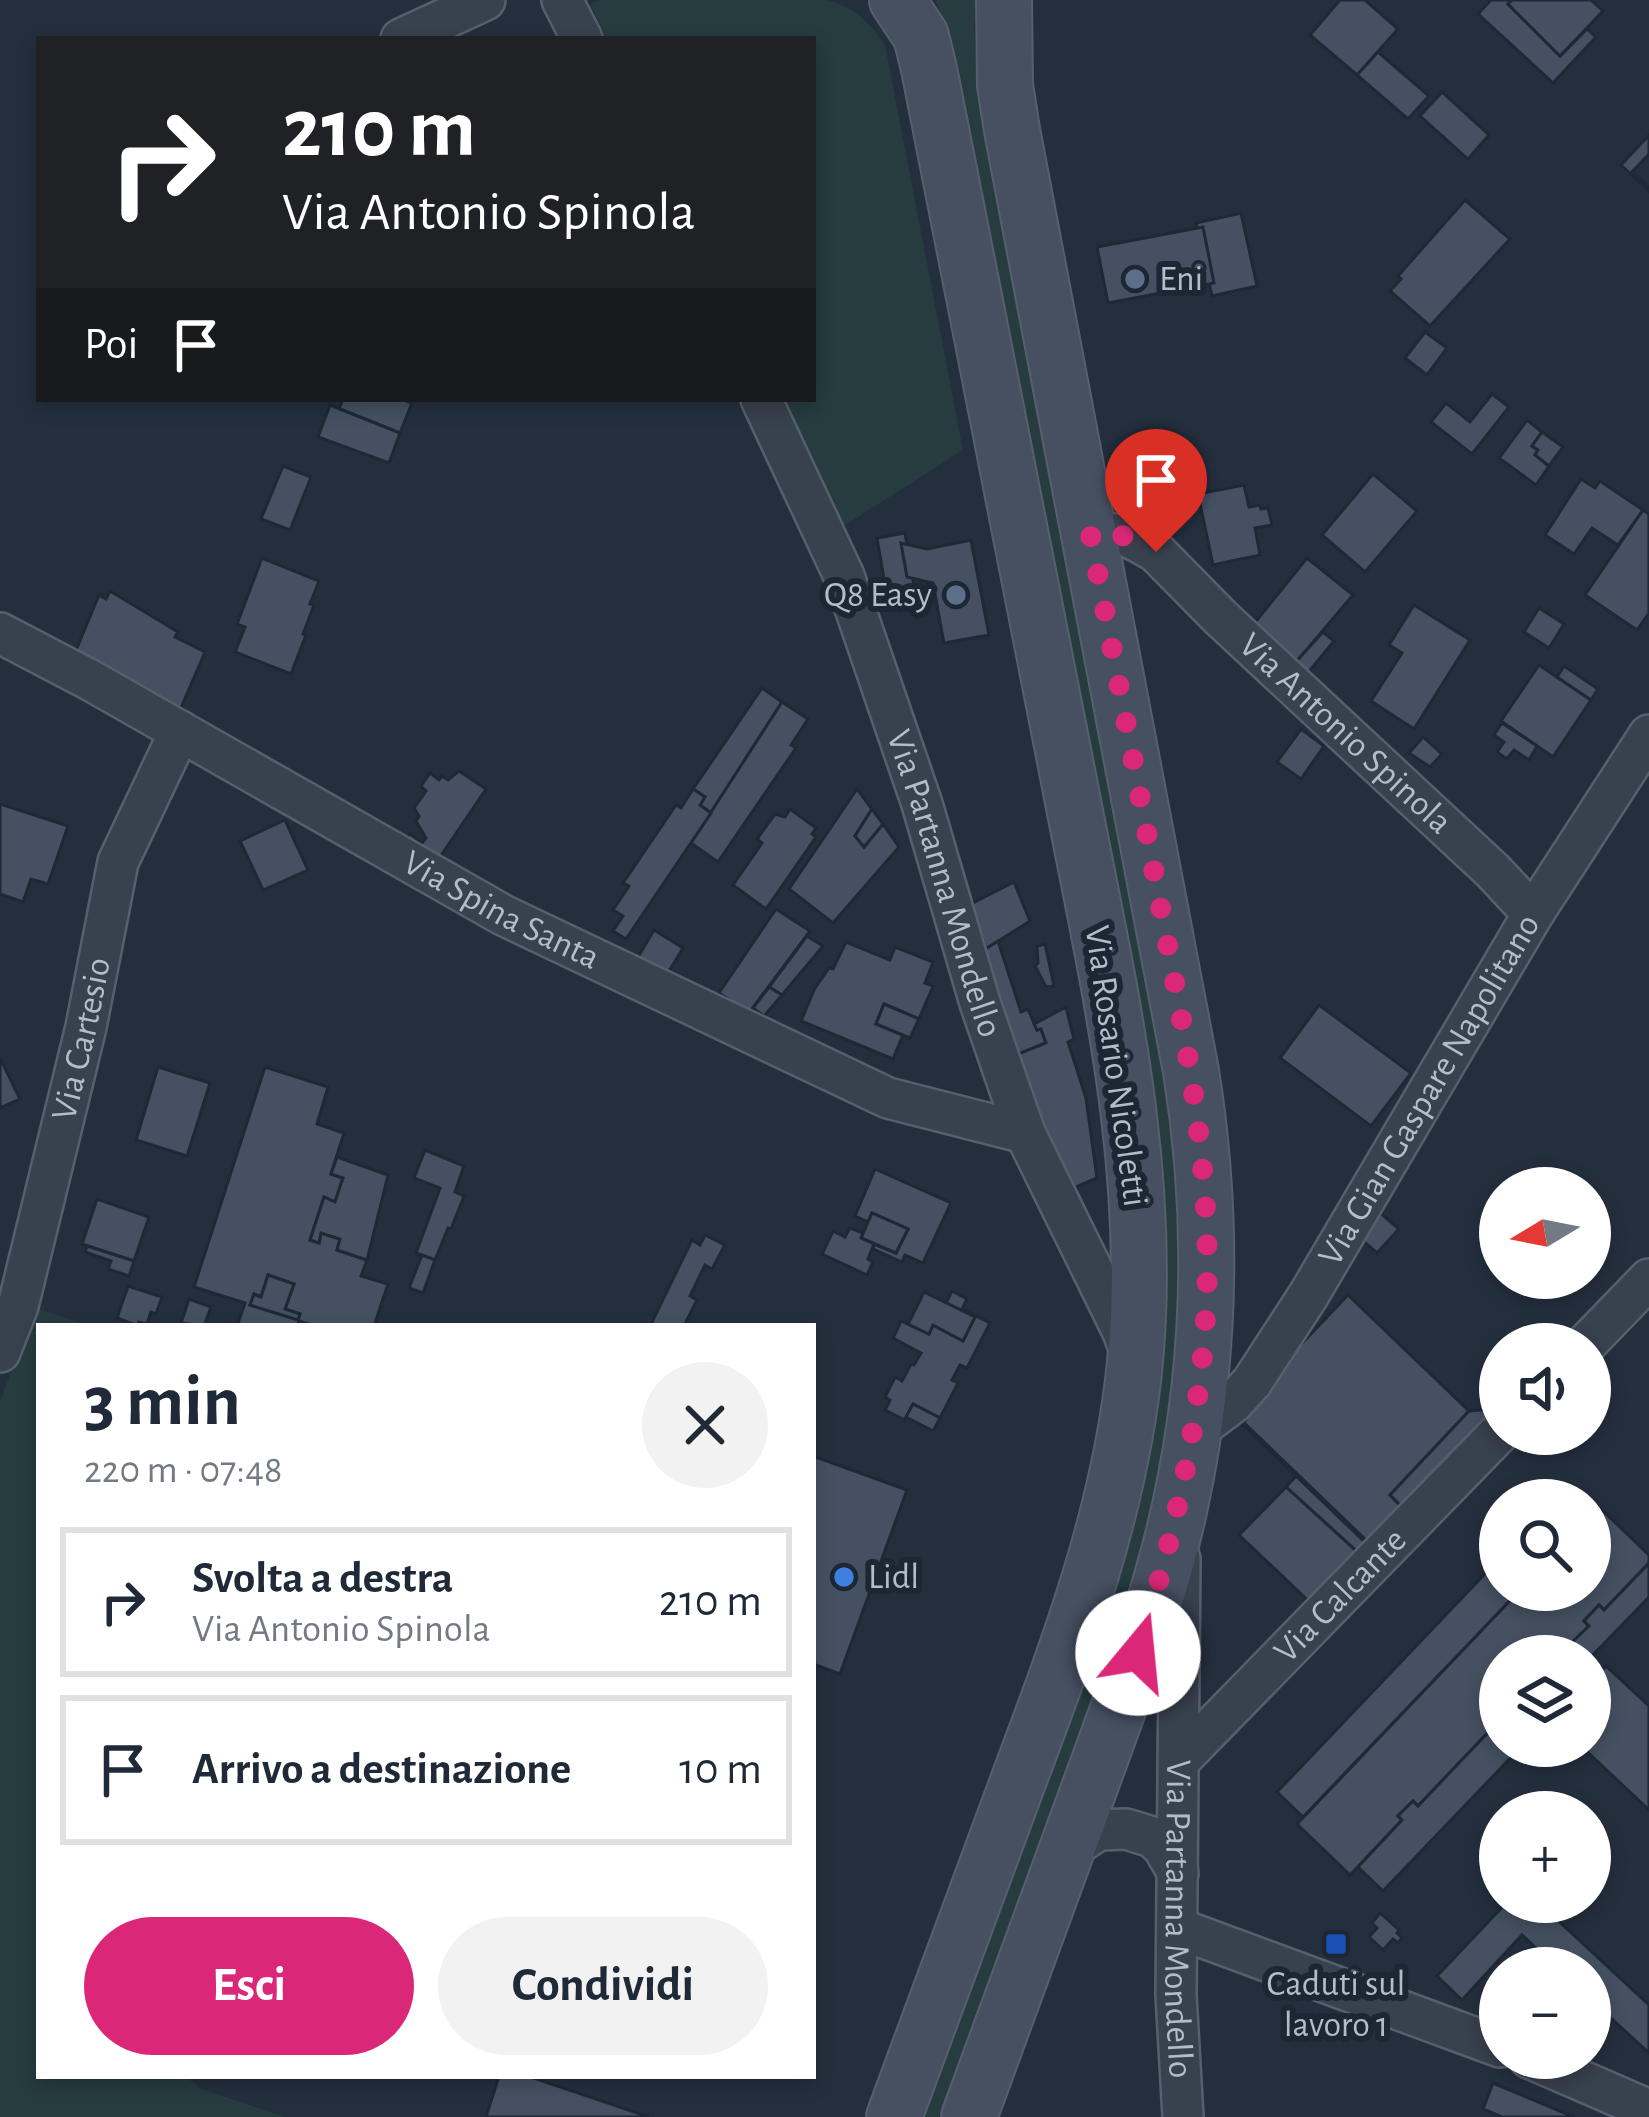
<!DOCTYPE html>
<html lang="it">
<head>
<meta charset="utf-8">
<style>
	:root { --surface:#fff; --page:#f2f2f3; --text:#1f2937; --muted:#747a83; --line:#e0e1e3; --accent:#db2777 }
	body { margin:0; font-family:"Alegreya Sans",sans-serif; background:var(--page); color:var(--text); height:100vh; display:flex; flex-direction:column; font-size:45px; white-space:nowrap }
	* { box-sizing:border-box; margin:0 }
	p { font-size:39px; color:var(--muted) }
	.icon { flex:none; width:66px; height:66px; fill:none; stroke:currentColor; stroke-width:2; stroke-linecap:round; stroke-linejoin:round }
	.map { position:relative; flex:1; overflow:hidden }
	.drawer { position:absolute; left:36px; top:1323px; width:780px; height:756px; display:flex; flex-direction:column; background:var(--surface); border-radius:0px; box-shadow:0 6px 18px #0003 }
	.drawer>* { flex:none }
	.top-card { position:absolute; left:36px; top:36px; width:780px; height:366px; border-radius:0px; box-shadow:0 6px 18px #0003; background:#202124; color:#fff; overflow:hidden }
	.needle { width:78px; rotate:260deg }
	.controls { position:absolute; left:1479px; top:1167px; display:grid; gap:24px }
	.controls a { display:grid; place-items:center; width:132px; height:132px; border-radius:50%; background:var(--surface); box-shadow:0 6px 18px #0003; font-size:60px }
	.pin { position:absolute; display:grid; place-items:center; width:102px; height:102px; color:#fff; margin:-123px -51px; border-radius:50% 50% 50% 0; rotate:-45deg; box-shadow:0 0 12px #0007 }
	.pin .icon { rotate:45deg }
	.me { position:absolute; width:132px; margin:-66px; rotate:17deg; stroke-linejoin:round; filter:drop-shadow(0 0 9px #0008) }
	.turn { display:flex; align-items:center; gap:42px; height:252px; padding:0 48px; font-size:54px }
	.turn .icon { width:156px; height:156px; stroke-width:2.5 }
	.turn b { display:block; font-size:84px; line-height:102px }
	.then { display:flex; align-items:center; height:114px; padding:0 48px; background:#0003; gap:24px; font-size:45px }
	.round { display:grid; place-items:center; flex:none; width:126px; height:126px; border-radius:63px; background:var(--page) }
	.head { display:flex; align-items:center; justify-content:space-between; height:204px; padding:0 48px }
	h1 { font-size:72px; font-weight:700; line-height:90px }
	.action { display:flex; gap:24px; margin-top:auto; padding:24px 48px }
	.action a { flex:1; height:138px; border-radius:72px; background:var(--accent); color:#fff; font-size:48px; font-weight:700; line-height:138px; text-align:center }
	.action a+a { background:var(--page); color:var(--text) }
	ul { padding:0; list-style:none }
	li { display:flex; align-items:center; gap:36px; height:150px; margin:0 24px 18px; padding:0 24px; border:6px solid var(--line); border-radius:0px }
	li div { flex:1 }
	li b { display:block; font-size:45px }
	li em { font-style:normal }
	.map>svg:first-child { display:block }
	.green { fill:#263c3f }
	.building { fill:#455162; stroke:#1f2835; stroke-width:3; fill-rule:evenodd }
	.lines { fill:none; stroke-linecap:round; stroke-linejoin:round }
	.minor-casing { stroke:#565f6c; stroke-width:44 }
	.secondary-casing { stroke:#565f6c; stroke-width:58 }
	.minor { stroke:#38414e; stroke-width:39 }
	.secondary { stroke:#465061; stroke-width:54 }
	.route { stroke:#db2777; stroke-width:21; stroke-dasharray:0 37.8 }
	.service-dot { fill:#5c6f8a; stroke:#1d2633; stroke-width:4.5 }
	.shop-dot { fill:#3f7fe0; stroke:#1d2633; stroke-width:4.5 }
	.transit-dot { fill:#1a4fb4; stroke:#1d2633; stroke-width:4.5 }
	.labels { text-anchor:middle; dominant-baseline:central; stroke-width:12; stroke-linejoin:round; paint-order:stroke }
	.poi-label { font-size:36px; fill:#b4bcc9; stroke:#1d2633; text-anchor:start }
	.street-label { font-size:36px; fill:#b4bcc9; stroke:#1d2633 }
</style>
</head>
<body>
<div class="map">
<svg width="1649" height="2117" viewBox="0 0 1649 2117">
	<rect width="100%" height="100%" fill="#242f3e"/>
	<g class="green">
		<path d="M 600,0 L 826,0 C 857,8 867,20 885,45 L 963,450 L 839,529 L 778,399 L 813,399 L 813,39 L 607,39 L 590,4 Z"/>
		<path d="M 935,0 L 976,0 L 974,29 L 979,86 L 1167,1060 L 1185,1237 L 1178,1362 L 1153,1527 L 1071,1761 L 939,2117 L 920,2117 L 1164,1239 L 1161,1170 L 1146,1065 L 945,23 Z"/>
		<path d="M 36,1308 L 89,1326 L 39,1326 L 39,2076 L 184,2076 L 202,2089 L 285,2117 L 0,2117 L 0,1401 Z"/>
	</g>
	<g class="building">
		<path d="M 1340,0 L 1365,0 L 1398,29 L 1357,75 L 1310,35 Z"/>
		<path d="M 1491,0 L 1512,0 L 1508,4 L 1560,56 L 1587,29 L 1596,37 L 1553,83 L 1478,14 Z"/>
		<path d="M 1512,0 L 1591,0 L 1603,11 L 1560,56 L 1508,4 Z"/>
		<path d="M 1378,52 L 1429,96 L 1408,119 L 1357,75 Z"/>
		<path d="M 1442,92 L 1489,135 L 1468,159 L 1420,116 Z"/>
		<path d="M 1649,135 L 1649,154 L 1632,172 L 1649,187 L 1649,191 L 1621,165 Z"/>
		<path d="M 1465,200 L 1510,239 L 1430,326 L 1390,291 L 1401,279 L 1398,276 Z"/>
		<path d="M 1241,213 L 1257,286 L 1212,296 L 1196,223 Z"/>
		<path d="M 1203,227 L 1214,283 L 1108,303 L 1097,247 Z"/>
		<path d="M 1425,332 L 1447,348 L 1427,375 L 1405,358 Z"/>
		<path d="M 1492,394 L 1509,407 L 1472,454 L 1431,422 L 1446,403 L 1470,422 Z"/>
		<path d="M 343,399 L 401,399 L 412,403 L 400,433 L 339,409 Z"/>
		<path d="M 330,405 L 400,433 L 389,463 L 318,437 Z"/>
		<path d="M 1527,420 L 1542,432 L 1532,446 L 1538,450 L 1535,455 L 1549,466 L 1536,485 L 1499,458 Z"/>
		<path d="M 1542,432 L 1563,447 L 1549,466 L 1535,455 L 1538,450 L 1532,446 Z"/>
		<path d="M 283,466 L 311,477 L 290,530 L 261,519 Z"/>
		<path d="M 1373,474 L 1417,511 L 1365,572 L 1322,535 Z"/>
		<path d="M 1581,479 L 1595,488 L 1600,481 L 1643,510 L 1618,545 L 1592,528 L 1574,554 L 1545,535 Z"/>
		<path d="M 1244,485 L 1249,507 L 1260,505 L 1261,509 L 1268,508 L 1272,525 L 1255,528 L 1260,555 L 1213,565 L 1198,494 Z"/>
		<path d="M 1643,510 L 1649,514 L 1649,613 L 1637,630 L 1585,595 Z"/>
		<path d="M 905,533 L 915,592 L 887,597 L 877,538 Z"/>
		<path d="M 971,540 L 989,635 L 944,643 L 933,583 L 907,577 L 901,543 L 927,549 Z"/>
		<path d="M 262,558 L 319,581 L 310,604 L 314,605 L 303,634 L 306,635 L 291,674 L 235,652 L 245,627 L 237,624 Z"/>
		<path d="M 1307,558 L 1353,595 L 1292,667 L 1248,631 Z"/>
		<path d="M 110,591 L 178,632 L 175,637 L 205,652 L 177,717 L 74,655 L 99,595 L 106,599 Z"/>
		<path d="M 1414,605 L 1470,640 L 1414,729 L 1371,701 L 1402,653 L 1389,645 Z"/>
		<path d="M 1539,608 L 1564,624 L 1549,648 L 1524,632 Z"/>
		<path d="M 1323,632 L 1334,641 L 1307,674 L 1294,664 Z"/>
		<path d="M 1539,665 L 1591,700 L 1553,757 L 1501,721 Z"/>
		<path d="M 1564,666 L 1598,689 L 1591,700 L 1557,677 Z"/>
		<path d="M 762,688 L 782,702 L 711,813 L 700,805 L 705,797 L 693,789 Z"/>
		<path d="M 782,702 L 808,719 L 791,745 L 796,748 L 718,862 L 691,843 Z"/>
		<path d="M 1502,723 L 1537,746 L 1529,760 L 1514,750 L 1507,759 L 1497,752 L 1504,742 L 1494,735 Z"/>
		<path d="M 1301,729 L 1324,746 L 1301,779 L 1277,762 Z"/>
		<path d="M 1423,737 L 1442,754 L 1430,767 L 1409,753 Z"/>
		<path d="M 459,771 L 486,789 L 436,863 L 404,843 L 410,834 L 422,843 L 426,838 L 416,821 L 419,816 L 414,808 L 426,791 L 421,786 L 430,773 L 439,780 L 442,776 L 448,780 Z"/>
		<path d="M 693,789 L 705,797 L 700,805 L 711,813 L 626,939 L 613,931 L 623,916 L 613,910 L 629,886 L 623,883 L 676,805 L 681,808 Z"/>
		<path d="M 857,789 L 872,809 L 855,836 L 864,847 L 883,824 L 899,847 L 833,923 L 789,889 Z"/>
		<path d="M 0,804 L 68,826 L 48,884 L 31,879 L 23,902 L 0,894 Z"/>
		<path d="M 790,809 L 816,828 L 812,834 L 816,837 L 766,909 L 733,885 L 762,843 L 757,839 L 775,814 L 785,817 Z"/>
		<path d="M 872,809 L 883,824 L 864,847 L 855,836 Z"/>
		<path d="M 285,820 L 308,870 L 263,890 L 240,841 Z"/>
		<path d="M 1014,882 L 1030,921 L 986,949 L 971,904 Z"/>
		<path d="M 776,909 L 810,931 L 749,1013 L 719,993 Z"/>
		<path d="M 654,930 L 683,948 L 663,981 L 634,964 Z"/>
		<path d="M 807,936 L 823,946 L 782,995 L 769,987 Z"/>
		<path d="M 998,941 L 1021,1012 L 1028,1009 L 1037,1030 L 1041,1029 L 1046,1043 L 1013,1056 L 981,952 Z"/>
		<path d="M 846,942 L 890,960 L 895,947 L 933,962 L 925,983 L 933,986 L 919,1019 L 884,1004 L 876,1024 L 903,1035 L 893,1059 L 801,1021 L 815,988 L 829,968 L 833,969 Z"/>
		<path d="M 1045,944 L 1054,986 L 1046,987 L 1035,966 L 1038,963 L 1037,946 Z"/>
		<path d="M 769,987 L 782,995 L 764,1016 L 753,1008 Z"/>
		<path d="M 884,1004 L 919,1019 L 910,1038 L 876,1024 Z"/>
		<path d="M 1319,1005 L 1411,1073 L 1371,1126 L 1280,1058 Z"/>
		<path d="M 1066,1007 L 1074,1039 L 1068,1042 L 1086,1098 L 1097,1178 L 1074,1188 L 1034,1107 L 1013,1056 L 1046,1043 L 1041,1029 L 1037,1030 L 1034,1024 Z"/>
		<path d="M 0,1058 L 20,1099 L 0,1108 Z"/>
		<path d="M 158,1067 L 210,1083 L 187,1156 L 136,1140 Z"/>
		<path d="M 265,1067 L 328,1087 L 317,1124 L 344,1133 L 331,1174 L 343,1178 L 335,1202 L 324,1197 L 310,1240 L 319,1243 L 321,1233 L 340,1239 L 337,1250 L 367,1260 L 361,1276 L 388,1284 L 374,1326 L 315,1326 L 299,1321 L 297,1326 L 237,1326 L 245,1303 L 194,1287 ZM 268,1275 L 294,1284 L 285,1309 L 300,1314 L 298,1320 L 250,1305 L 254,1294 L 261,1297 Z"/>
		<path d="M 425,1150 L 464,1166 L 455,1192 L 464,1196 L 451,1229 L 448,1228 L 435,1260 L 416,1253 L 440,1188 L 414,1178 Z"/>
		<path d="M 337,1157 L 388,1175 L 367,1260 L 337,1250 L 340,1239 L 321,1233 L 319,1243 L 310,1240 L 324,1197 L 335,1202 L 343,1178 L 331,1174 Z"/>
		<path d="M 875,1169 L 951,1203 L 923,1263 L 905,1255 L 902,1262 L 873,1249 L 874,1244 L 896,1253 L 908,1229 L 872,1213 L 868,1222 L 855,1216 Z"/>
		<path d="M 97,1199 L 149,1217 L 134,1261 L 82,1244 Z"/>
		<path d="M 1377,1210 L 1399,1229 L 1377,1253 L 1355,1234 Z"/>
		<path d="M 872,1213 L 908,1229 L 896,1253 L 861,1238 Z"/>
		<path d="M 850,1228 L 863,1233 L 861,1238 L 874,1244 L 868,1259 L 873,1262 L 867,1275 L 822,1254 L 833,1231 L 845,1237 Z"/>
		<path d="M 705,1235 L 725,1245 L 712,1269 L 705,1265 L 690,1296 L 697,1300 L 684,1326 L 650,1326 L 692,1240 L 700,1245 Z"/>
		<path d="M 87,1246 L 134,1261 L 129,1276 L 108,1269 L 111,1261 L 85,1252 Z"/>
		<path d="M 422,1255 L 435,1260 L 423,1293 L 409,1288 Z"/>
		<path d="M 268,1275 L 294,1284 L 285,1309 L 300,1314 L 298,1320 L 250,1305 L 254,1294 L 261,1297 Z"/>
		<path d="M 128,1286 L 162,1297 L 156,1314 L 151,1312 L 147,1324 L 139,1322 L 138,1326 L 117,1318 Z"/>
		<path d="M 952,1291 L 967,1299 L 962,1309 L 990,1323 L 967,1368 L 960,1365 L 952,1380 L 958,1383 L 940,1418 L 913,1404 L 905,1420 L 885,1410 L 890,1400 L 885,1397 L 895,1377 L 902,1381 L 911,1364 L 914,1365 L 921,1353 L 893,1338 L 901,1321 L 929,1334 L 933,1325 L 963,1341 L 975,1317 L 946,1303 Z"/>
		<path d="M 924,1292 L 975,1317 L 963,1341 L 933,1325 L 929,1334 L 908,1324 Z"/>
		<path d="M 1348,1295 L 1469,1411 L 1390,1495 L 1408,1513 L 1374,1548 L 1244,1423 L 1268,1379 Z"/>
		<path d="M 189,1299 L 211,1307 L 204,1326 L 181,1323 Z"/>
		<path d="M 913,1404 L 940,1418 L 933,1431 L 906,1417 Z"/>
		<path d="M 1492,1409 L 1500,1417 L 1408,1513 L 1390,1495 L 1469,1411 Z"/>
		<path d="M 1244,1423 L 1374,1548 L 1373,1550 L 1243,1425 Z"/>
		<path d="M 813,1456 L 907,1490 L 840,1674 L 813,1664 Z"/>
		<path d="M 1296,1476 L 1373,1550 L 1364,1558 L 1286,1487 Z"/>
		<path d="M 1286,1487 L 1364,1558 L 1317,1609 L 1239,1535 Z"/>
		<path d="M 1599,1507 L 1649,1555 L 1649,1563 L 1604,1610 L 1599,1605 L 1584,1621 L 1589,1626 L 1559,1656 L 1500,1656 L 1500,1711 L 1495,1716 L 1499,1721 L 1418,1806 L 1413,1801 L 1398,1816 L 1402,1820 L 1350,1875 L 1297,1824 L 1520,1590 L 1590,1590 L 1590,1517 Z"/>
		<path d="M 1500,1558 L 1500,1590 L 1520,1590 L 1303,1817 L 1277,1792 Z"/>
		<path d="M 1649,1563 L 1649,1597 L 1590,1658 L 1590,1656 L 1584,1656 L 1571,1643 L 1589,1626 L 1584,1621 L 1599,1605 L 1604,1610 Z"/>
		<path d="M 1606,1666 L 1649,1706 L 1649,1810 L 1581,1746 L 1590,1746 L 1590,1684 Z"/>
		<path d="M 1500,1711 L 1500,1746 L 1522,1746 L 1383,1891 L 1358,1867 L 1402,1820 L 1398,1816 L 1413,1801 L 1418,1806 L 1499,1721 L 1495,1716 Z"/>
		<path d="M 1507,1902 L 1538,1902 L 1649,2005 L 1649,2053 L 1590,1999 L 1590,1968 L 1557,1968 L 1522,1935 L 1462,2000 L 1437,1976 Z"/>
		<path d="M 1380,1913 L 1399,1930 L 1397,1933 L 1402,1938 L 1398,1943 L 1393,1939 L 1383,1950 L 1369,1937 L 1377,1928 L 1372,1923 Z"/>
		<path d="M 499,2076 L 528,2076 L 649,2117 L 486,2117 Z"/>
		<path d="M 1493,2083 L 1574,2117 L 1502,2117 L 1483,2109 Z"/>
	</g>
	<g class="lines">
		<defs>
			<g id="minor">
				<path d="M 562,0 L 582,39"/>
				<path d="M 401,39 L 485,0"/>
				<path id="s1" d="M 761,399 L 844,576 L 922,804 L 980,1003 L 1025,1133 L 1123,1332 L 1131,1354"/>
				<path id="s2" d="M 1090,532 L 1125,535 L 1156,552 L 1221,618 L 1493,871 L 1533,914"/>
				<path id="s3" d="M 0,633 L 90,680 L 503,915 L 888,1098 L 1025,1133"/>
				<path d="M 1586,1344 L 1649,1279"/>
				<path id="s4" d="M 0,1352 L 18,1306 L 86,1027 L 118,862 L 180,731"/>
				<path id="s5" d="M 1193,1433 L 1233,1403 L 1252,1382 L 1308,1296 L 1533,914 L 1649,735"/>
				<path id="s6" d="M 1180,1559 L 1176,1995 L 1183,2117"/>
				<path id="s7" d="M 1179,1761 L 1500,1432"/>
				<path d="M 1066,1851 L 1099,1830 L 1126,1829 L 1152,1837 L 1163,1847 L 1178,1873"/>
				<path d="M 1177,1928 L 1500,2047"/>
				<path d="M 1529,2058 L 1649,2110"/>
			</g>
			<g id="secondary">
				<path d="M 894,2117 C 936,2004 977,1892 1019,1779 C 1070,1643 1121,1508 1135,1362 C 1153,1164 1107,980 1070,786 C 1024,547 976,308 929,69 L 921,36 L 897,0"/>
				<path d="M 969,2117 C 1009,2009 1048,1900 1088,1792 C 1122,1698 1159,1604 1180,1506 C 1211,1363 1214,1215 1191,1071 L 1012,130 L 1005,85 L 1004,0"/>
			</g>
		</defs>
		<use href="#minor" class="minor-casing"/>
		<use href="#secondary" class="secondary-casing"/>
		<use href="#minor" class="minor"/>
		<use href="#secondary" class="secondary"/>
	</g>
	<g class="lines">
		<path class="route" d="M 1138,1653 C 1175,1532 1203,1414 1207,1287 C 1210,1165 1187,1046 1164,926 C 1140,795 1115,664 1090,532 L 1125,536 L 1156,552"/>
	</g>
	<g class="service-dot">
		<circle cx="1135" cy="279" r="12"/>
		<circle cx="956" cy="595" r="12"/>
	</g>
	<circle class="shop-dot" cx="844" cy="1577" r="12"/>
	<rect class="transit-dot" x="1324" y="1932" width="24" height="24" rx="6"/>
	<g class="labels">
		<g class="poi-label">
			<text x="1159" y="279">Eni</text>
			<text x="932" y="595" text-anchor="end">Q8 Easy</text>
			<text x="868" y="1577">Lidl</text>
			<text x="1336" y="1984" text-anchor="middle">Caduti sul<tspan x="1336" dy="41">lavoro 1</tspan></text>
		</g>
		<g class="street-label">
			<text stroke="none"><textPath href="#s2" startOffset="333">Via Antonio Spinola</textPath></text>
			<text stroke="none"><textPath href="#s1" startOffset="519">Via Partanna Mondello</textPath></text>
			<text stroke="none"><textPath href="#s3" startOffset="573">Via Spina Santa</textPath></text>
			<text stroke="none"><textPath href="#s4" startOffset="324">Via Cartesio</textPath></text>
			<text transform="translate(1116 1066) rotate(82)">Via Rosario Nicoletti</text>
			<text stroke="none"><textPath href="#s5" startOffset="420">Via Gian Gaspare Napolitano</textPath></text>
			<text stroke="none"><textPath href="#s7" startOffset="231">Via Calcante</textPath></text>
			<text stroke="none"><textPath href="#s6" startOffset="360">Via Partanna Mondello</textPath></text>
		</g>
	</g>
</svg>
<div class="controls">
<a><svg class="needle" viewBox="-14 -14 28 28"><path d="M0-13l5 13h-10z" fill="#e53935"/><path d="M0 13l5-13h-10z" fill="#747a83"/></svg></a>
<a><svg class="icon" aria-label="sound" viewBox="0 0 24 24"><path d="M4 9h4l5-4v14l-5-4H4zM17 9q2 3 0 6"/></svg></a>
<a><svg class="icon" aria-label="search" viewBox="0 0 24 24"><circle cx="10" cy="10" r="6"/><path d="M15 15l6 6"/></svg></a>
<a><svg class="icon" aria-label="layers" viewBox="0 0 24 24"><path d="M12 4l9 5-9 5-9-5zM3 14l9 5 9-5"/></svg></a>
<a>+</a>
<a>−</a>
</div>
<div class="pin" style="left:1156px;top:552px;background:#d93025"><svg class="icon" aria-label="arrive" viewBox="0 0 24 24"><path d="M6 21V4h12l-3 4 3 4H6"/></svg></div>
<svg class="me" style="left:1138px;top:1653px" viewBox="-20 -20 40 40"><circle r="19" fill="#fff"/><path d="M0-13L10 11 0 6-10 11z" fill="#db2777"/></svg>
<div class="top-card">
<div class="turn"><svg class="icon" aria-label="right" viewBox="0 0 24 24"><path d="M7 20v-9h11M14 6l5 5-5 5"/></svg><div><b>210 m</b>Via Antonio Spinola</div></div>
<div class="then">Poi<svg class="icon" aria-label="arrive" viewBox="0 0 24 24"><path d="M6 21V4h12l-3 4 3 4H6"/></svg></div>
</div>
<section class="drawer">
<div class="head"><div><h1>3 min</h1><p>220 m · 07:48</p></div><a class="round"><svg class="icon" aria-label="close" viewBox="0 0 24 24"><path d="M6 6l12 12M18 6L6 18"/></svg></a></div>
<ul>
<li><svg class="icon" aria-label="right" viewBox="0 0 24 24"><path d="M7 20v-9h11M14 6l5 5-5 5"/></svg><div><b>Svolta a destra</b><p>Via Antonio Spinola</p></div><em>210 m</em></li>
<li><svg class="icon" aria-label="arrive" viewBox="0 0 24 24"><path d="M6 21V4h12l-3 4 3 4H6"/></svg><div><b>Arrivo a destinazione</b></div><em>10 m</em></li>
</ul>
<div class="action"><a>Esci</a><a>Condividi</a></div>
</section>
</div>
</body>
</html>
